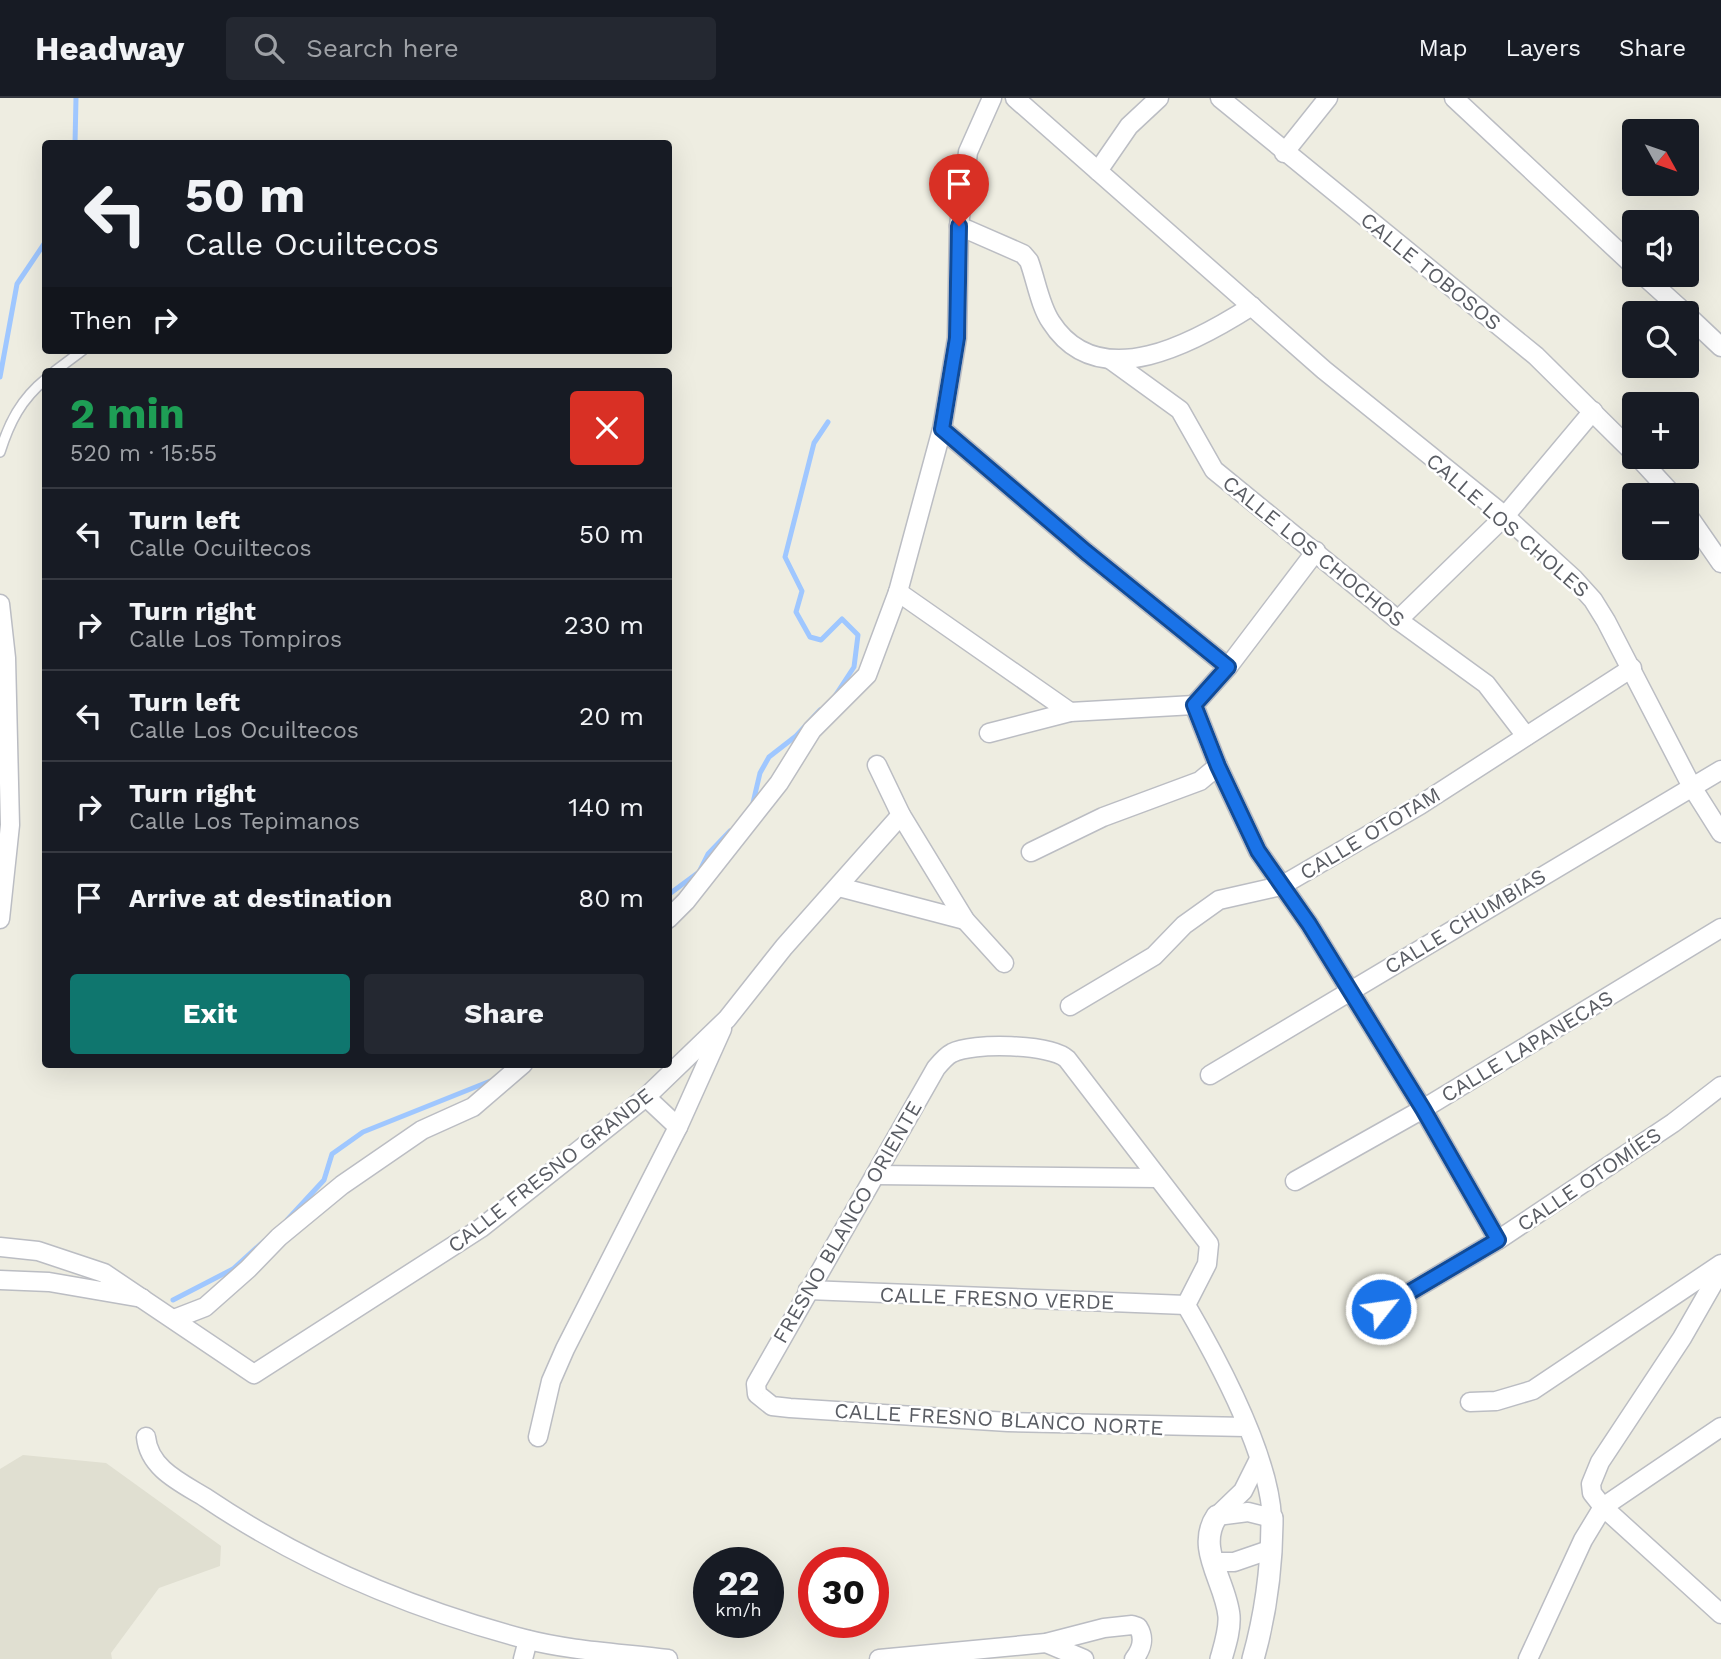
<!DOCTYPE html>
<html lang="en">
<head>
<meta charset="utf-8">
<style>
	:root { --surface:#171b24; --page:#242831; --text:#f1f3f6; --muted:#9ea1a6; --line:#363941; --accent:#0f766e }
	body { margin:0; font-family:"Work Sans",sans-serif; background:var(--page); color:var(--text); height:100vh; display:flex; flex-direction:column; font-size:26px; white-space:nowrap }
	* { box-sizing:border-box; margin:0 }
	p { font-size:23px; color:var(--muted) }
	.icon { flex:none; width:38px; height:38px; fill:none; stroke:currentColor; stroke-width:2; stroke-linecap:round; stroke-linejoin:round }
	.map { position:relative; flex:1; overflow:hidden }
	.details { position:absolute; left:42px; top:270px; width:630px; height:700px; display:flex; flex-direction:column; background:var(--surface); border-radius:7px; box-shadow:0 7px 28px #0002 }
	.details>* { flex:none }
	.guide { position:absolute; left:42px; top:42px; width:630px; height:214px; border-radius:7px; box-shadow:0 7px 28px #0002; background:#171b24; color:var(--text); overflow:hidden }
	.needle { width:46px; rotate:130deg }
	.controls { position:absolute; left:1622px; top:21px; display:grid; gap:14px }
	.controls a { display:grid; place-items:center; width:77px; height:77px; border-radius:7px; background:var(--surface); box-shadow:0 7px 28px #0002; font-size:35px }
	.speed { position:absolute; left:693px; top:1449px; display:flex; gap:14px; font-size:35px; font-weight:700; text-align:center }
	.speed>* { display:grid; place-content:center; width:91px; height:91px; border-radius:50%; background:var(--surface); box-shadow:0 7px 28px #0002; line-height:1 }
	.speed small { font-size:18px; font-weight:400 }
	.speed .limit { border:10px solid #d22; background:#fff; color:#111 }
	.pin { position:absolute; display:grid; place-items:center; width:60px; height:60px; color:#fff; margin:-72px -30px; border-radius:50% 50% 50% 0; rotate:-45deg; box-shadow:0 0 7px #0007 }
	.pin .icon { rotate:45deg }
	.me { position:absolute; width:77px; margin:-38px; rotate:60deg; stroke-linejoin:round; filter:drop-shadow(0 0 5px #0008) }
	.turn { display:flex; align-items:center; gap:24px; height:147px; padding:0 28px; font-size:32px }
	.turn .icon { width:91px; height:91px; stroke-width:2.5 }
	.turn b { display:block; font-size:49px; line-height:60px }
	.then { display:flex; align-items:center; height:66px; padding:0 28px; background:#0003; gap:14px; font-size:26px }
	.round { display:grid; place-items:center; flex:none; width:74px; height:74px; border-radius:7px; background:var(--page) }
	.summary { display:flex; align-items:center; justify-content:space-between; height:119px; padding:0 28px }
	h1 { font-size:42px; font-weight:700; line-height:52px; color:#1e9e55 }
	.primary-button { display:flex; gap:14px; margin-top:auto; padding:14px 28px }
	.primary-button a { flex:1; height:80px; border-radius:7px; background:var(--accent); color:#fff; font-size:28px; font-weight:700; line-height:80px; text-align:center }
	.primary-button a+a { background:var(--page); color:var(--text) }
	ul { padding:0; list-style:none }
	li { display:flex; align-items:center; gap:21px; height:91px; padding:0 28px; border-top:2px solid var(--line) }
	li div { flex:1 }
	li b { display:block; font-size:26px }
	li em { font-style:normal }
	header { display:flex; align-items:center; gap:42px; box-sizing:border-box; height:98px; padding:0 35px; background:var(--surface); border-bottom:2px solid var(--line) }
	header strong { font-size:33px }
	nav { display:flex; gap:38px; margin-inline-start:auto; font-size:24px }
	.search { width:490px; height:63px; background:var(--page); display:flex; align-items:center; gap:18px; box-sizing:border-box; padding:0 24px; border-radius:7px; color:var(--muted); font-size:26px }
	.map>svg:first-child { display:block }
	.education { fill:#e0dfd1 }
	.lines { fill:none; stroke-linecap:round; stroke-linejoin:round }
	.stream { stroke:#9fc7ff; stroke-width:5 }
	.service-casing { stroke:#bbbdc3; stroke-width:12 }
	.minor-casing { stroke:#bbbdc3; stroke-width:21 }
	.tertiary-casing { stroke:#bbbdc3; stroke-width:24 }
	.service { stroke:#fff; stroke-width:9 }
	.minor { stroke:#fff; stroke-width:18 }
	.tertiary { stroke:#fff; stroke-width:21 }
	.route-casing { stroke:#114b97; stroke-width:18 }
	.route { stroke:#1a73e8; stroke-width:12 }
	.labels { text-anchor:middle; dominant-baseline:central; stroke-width:5; stroke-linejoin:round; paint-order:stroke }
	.street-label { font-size:21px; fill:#595c63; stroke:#fff }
</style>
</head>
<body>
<header>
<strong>Headway</strong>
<div class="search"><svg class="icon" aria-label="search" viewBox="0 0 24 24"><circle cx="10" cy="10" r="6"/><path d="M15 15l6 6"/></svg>Search here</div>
<nav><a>Map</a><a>Layers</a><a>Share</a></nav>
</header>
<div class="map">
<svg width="1721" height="1561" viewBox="0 0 1721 1561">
	<rect width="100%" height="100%" fill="#eeede1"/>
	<path class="education" d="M 23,1357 L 106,1365 L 221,1448 L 220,1468 L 159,1490 L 111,1555 L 112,1561 L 0,1561 L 0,1371 Z"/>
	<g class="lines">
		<g class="stream">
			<path d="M 75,46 L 76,0"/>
			<path d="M 0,279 L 17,186 L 46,143"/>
			<path d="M 828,324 L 814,345 L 785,459 L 802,493 L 796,514 L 810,539 L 821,542 L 842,521 L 858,537 L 854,569 L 835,598"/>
			<path d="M 752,709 L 760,675 L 769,659 L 796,638 L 820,612"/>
			<path d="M 668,797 L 699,774 L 708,756 L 730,733"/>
			<path d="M 287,1122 L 324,1082 L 332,1056 L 363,1034 L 493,982"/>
			<path d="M 173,1202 L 233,1171 L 264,1143"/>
		</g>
		<defs>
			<g id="service">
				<path d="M 55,273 L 83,252"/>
				<path d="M 0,354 C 9,325 21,301 46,281"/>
			</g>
			<g id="minor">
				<path d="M 1015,0 L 1324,272 L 1505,418 L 1574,481 L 1593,502 L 1606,523 L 1692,689 L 1721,735"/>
				<path d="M 1220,0 L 1536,258 L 1634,355"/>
				<path d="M 1454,0 L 1634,168"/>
				<path d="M 1284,55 L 1328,0"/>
				<path d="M 1098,73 L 1129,28 L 1159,0"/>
				<path d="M 959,128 L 1023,156 L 1029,163 C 1036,182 1040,208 1051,224 C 1099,299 1197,243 1252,208"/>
				<path d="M 1643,177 L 1685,215"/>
				<path d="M 1687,217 L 1721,249"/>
				<path d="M 1111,262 L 1180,312 L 1214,372 L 1398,522 L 1486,586 L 1526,638"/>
				<path d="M 942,331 L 1086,454 L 1228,569"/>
				<path d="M 1638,359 L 1673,397"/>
				<path d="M 1687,416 L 1721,465"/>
				<path d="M 898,494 L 1070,614"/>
				<path d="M 0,506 L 6,560 L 10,727 L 0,821"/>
				<path d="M 1398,522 L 1505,418 L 1593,313"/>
				<path d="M 1194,607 L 1218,668 L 1258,753 L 1309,826 L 1423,1011 L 1498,1142"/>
				<path d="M 1194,607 L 1228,569 L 1316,453"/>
				<path d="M 989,635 L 1070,614 L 1194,607"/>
				<path d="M 877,667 L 901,717 L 965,822 L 1004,865"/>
				<path d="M 1031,754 L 1103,719 L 1200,683 L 1218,668"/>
				<path d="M 839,789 L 965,822"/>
				<path d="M 668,821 L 686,803 L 779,685 L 812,632 L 867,577 L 898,494 L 942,331 L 957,240 L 959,128 L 968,54 L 992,0"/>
				<path d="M 1070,908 L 1154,858 L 1184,827 L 1219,802 L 1281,788 L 1420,707 L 1632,570"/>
				<path d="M 1210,977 L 1721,672"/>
				<path d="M 646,999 L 678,1029"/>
				<path d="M 875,1077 L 1158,1080"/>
				<path d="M 1295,1083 L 1423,1011 L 1721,830"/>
				<path d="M 0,1149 L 38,1153 L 104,1175 L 254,1276 L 481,1130 L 646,999 L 727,921 L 784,849 L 901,717"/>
				<path d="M 1721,1172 L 1682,1240 L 1600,1364 L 1591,1386 L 1592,1395 L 1603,1409 L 1721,1516"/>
				<path d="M 0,1182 L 49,1184 L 142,1200"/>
				<path d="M 808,1192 L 1186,1207"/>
				<path d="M 1381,1211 L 1498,1142 L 1673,1025 L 1721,988"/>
				<path d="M 174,1221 L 205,1209 L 248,1171 L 279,1139 L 342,1087 L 422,1032 L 473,1009 L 523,966"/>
				<path d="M 1470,1304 L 1496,1303 L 1533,1292 L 1721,1166"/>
				<path d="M 146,1339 C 149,1371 182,1385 206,1400 C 304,1466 412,1511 525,1541 C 571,1553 621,1555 668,1561"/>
				<path d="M 538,1339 L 551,1283 L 565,1251 L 678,1029 L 722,931"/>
				<path d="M 1217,1418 L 1248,1414 L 1272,1420 C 1269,1357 1218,1262 1186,1207 L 1207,1166 L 1209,1146 L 1067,961 C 1051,946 972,944 952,955 C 946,958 941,964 936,970 L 756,1286 L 757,1296 L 772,1308 L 790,1310 L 1008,1324 L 1246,1329"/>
				<path d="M 1217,1418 L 1243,1393 L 1258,1363"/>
				<path d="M 1213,1464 L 1234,1464 L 1272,1451"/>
				<path d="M 1046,1545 L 1084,1561"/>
				<path d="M 523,1561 L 528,1542"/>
				<path d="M 879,1561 L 1046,1545 L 1104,1530 L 1132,1527 L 1138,1529 C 1145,1540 1142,1551 1134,1561"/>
				<path d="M 1528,1561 L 1583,1442 L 1603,1409 L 1721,1329"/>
			</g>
			<g id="tertiary">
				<path d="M 1217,1418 C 1195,1450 1226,1484 1229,1518 C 1230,1532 1225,1547 1221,1561"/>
				<path d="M 1253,1561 C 1266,1515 1272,1468 1272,1420"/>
			</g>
		</defs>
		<use href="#service" class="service-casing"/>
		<use href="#minor" class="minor-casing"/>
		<use href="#tertiary" class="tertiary-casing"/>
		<use href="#service" class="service"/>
		<use href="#minor" class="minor"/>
		<use href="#tertiary" class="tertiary"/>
	</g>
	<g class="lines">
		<defs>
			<path id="route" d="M 959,128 L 957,240 L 942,331 L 1086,454 L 1228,569 L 1194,607 L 1218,668 L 1258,753 L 1309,826 L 1423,1011 L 1498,1142 L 1381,1211"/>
		</defs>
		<use href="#route" class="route-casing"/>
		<use href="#route" class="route"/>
	</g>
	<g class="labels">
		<g class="street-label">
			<text transform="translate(1431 173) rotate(39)">CALLE TOBOSOS</text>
			<text transform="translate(1508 427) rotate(41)">CALLE LOS CHOLES</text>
			<text transform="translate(1314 453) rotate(39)">CALLE LOS CHOCHOS</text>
			<text transform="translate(1370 735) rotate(-31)">CALLE OTOTAM</text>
			<text transform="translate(1465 823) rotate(-31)">CALLE CHUMBIAS</text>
			<text transform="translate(1527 948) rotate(-31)">CALLE LAPANECAS</text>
			<text transform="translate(550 1072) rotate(-38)">CALLE FRESNO GRANDE</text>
			<text transform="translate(1589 1081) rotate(-34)">CALLE OTOMÍES</text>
			<text transform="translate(847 1124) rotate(-60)">FRESNO BLANCO ORIENTE</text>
			<text transform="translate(997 1200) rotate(2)">CALLE FRESNO VERDE</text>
			<text transform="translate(999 1321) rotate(3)">CALLE FRESNO BLANCO NORTE</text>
		</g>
	</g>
</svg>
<div class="controls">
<a><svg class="needle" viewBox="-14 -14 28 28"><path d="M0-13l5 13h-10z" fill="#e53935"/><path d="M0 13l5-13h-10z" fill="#9ea1a6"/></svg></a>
<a><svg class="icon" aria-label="sound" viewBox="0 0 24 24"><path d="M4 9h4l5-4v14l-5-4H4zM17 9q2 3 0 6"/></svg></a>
<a><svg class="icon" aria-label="search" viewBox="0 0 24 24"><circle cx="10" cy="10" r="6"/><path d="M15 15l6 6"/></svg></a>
<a>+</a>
<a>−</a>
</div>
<div class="speed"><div>22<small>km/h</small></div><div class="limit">30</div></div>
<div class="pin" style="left:959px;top:128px;background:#d93025"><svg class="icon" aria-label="arrive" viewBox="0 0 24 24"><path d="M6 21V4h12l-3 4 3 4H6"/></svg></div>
<svg class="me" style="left:1381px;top:1211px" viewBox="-20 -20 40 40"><circle r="17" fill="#1a73e8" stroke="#fff" stroke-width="3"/><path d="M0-11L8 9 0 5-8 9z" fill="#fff"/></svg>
<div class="guide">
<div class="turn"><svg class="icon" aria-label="left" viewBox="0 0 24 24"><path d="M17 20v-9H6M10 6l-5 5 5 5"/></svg><div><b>50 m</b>Calle Ocuiltecos</div></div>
<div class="then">Then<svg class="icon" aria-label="right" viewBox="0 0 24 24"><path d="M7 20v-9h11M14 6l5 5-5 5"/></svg></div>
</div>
<section class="details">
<div class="summary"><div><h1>2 min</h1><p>520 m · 15:55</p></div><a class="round" style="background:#d93025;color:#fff"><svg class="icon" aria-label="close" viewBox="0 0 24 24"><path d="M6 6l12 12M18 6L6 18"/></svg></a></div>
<ul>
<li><svg class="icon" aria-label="left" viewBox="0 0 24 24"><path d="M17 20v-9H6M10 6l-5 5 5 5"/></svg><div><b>Turn left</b><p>Calle Ocuiltecos</p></div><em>50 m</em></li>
<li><svg class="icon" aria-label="right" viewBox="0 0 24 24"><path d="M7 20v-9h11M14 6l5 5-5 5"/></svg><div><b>Turn right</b><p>Calle Los Tompiros</p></div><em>230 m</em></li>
<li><svg class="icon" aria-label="left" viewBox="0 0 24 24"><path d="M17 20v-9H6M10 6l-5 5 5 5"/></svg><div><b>Turn left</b><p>Calle Los Ocuiltecos</p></div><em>20 m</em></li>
<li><svg class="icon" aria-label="right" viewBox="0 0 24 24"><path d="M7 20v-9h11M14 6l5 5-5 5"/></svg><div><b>Turn right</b><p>Calle Los Tepimanos</p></div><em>140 m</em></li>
<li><svg class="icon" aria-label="arrive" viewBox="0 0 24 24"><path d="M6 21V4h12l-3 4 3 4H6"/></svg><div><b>Arrive at destination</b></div><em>80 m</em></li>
</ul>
<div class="primary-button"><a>Exit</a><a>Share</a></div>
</section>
</div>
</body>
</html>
